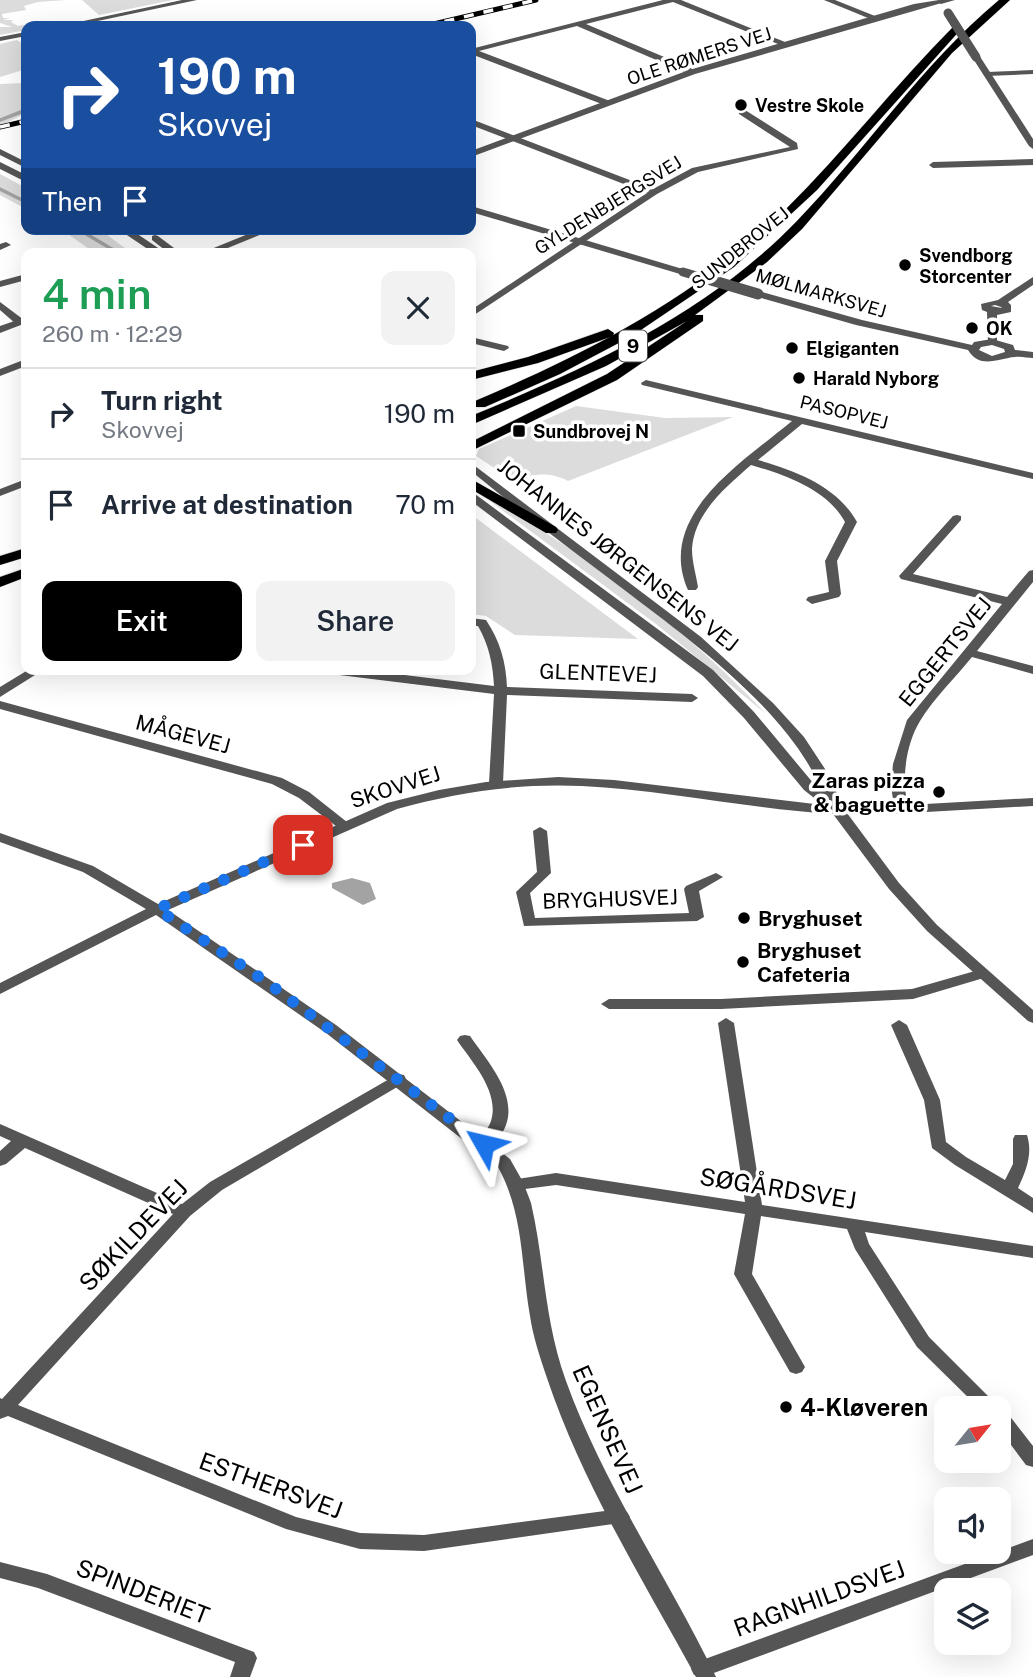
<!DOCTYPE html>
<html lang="en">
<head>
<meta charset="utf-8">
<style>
	:root { --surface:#fff; --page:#f2f2f3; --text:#1f2937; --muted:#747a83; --line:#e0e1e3; --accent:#000 }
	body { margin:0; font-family:"Public Sans",sans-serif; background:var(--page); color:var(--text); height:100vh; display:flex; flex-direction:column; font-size:26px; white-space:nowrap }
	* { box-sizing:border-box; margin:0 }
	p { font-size:23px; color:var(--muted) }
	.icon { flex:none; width:38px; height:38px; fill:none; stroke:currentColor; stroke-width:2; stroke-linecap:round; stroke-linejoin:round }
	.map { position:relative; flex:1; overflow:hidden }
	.drawer { position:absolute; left:21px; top:248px; width:455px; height:427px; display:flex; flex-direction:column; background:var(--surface); border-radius:14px; box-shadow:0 7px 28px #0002 }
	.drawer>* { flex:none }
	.hud { position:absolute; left:21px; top:21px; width:455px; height:214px; border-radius:14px; box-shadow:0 7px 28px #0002; background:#1a4fa0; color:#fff; overflow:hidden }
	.needle { width:46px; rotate:60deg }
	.controls { position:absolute; left:934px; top:1396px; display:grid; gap:14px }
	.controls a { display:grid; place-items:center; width:77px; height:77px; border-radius:14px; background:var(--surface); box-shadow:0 7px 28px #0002; font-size:35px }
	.pin { position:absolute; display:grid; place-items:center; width:60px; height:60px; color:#fff; margin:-30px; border-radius:14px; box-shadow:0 4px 10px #0006 }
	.me { position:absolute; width:77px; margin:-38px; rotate:307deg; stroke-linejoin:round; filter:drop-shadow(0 0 5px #0008) }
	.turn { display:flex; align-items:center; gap:24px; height:147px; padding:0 21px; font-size:32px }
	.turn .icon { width:91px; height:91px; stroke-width:2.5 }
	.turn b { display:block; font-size:49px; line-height:60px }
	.then { display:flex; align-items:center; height:66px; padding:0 21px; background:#0003; gap:14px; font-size:26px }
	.round { display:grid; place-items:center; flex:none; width:74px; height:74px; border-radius:14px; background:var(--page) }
	.overview { display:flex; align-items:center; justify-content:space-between; height:119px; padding:0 21px }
	h1 { font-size:42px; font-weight:600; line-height:52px; color:#1e9e55 }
	.action { display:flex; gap:14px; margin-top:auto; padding:14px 21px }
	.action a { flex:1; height:80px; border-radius:14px; background:var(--accent); color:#fff; font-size:28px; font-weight:600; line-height:80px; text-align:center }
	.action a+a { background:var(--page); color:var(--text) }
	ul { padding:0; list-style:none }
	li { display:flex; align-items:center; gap:21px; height:91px; padding:0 21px; border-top:2px solid var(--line) }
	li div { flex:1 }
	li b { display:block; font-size:26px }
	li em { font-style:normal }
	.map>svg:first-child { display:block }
	.green { fill:#dcdcdc }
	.water { fill:#a3a3a3 }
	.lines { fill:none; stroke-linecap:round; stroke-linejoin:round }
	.stream { stroke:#a3a3a3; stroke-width:3.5 }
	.primary-casing { stroke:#dbdbdb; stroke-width:1 }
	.minor { fill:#555; fill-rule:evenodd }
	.tertiary { fill:#555; fill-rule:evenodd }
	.primary { fill:#000; fill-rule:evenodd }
	.rail-casing { stroke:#000; stroke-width:5 }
	.rail { stroke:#fff; stroke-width:3.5; stroke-dasharray:10; stroke-linecap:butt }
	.tertiary-bridge-far1 { stroke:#555; stroke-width:9 }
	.tertiary-bridge { stroke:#555; stroke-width:11 }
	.route { stroke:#1a73e8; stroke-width:12; stroke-dasharray:0 21.6 }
	.poi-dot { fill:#000; stroke:#fff; stroke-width:2.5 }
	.labels { text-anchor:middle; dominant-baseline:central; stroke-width:7; stroke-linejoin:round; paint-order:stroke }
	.far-street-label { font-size:18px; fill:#000; stroke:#fff }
	.far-poi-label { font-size:18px; font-weight:bold; fill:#000; stroke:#fff; text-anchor:start }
	.shield { fill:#fff; stroke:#4c4c4c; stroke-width:2 }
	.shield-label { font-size:19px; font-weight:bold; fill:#000 }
	.street-label { font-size:21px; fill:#000; stroke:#fff }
	.poi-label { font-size:21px; font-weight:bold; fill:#000; stroke:#fff; text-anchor:start }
	.near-street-label { font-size:24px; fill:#000; stroke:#fff }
	.near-poi-label { font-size:24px; font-weight:bold; fill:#000; stroke:#fff; text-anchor:start }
</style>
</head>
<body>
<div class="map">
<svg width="1033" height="1677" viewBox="0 0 1033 1677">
	<rect width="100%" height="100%" fill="#fff"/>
	<g class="green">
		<path d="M 0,0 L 66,0 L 38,2 L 24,6 L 26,10 L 2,14 L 3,18 L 10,18 L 3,20 L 13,20 L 11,22 L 18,26 L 40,22 L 46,26 L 26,26 L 26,30 L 0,35 L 0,27 L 12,27 L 0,23 Z"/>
		<path d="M 82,0 L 173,0 L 99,15 Z"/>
		<path d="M 17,40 L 26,46 L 26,69 L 0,77 L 0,44 Z"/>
		<path d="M 26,83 L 26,113 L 0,126 L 0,84 Z"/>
		<path d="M 0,174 L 26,188 L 26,209 L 0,195 Z"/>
		<path d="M 61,229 L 99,229 L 133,254 L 96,254 Z"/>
		<path d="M 576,406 L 665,418 L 733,417 L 568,481 C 548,471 534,474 514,481 L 476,456 L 479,449 Z"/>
		<path d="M 471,487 C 577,548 682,624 766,714 L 656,624 Z"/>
		<path d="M 476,518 L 638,639 L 515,635 L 486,616 L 471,614 L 471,519 Z"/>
	</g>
	<path class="water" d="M 352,878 L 370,883 L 376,899 L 363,905 L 332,888 L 332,883 Z"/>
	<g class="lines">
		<g class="stream">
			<path d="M 0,120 L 26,110"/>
			<path d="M 0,189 L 26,202"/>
			<path d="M 78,229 L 120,254"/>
		</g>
		<defs>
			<g id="primary">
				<path d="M 999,0 L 1010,0 L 952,53 L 802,229 L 767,262 L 695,315 L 703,315 L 703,321 L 617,380 L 471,451 L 471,442 L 607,374 L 687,321 L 606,366 L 471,425 L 471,416 C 587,368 707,314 796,222 C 866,150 921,65 999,0 Z"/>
				<path d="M 954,26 L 962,28 L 817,190 L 734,267 L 632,336 L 560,374 L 485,407 L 475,407 L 475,401 C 588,353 697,297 785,210 C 844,152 895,85 954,26 Z"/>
				<path d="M 608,329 L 614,333 L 613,336 L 538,363 L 471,380 L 471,372 L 528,357 Z"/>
				<path d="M 471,479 L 556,527 L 558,530 L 556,533 L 546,533 L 471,489 Z"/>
				<path d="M 26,548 L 26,557 L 0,565 L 0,556 Z"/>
				<path d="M 26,568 L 26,577 L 0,587 L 0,577 Z"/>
			</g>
		</defs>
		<use href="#primary" class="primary-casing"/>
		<g class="minor">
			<path d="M 663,0 L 681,0 L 790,44 L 783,46 L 673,2 L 586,24 L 695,70 L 695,74 L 689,74 L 577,26 L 479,51 L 610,101 L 611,103 L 607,106 L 471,54 L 471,49 Z"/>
			<path d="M 824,0 L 835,0 L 880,18 L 873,20 Z"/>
			<path d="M 940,0 L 955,0 L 941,4 L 937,2 Z"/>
			<path d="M 1033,70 L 1033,74 L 987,76 L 983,74 L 987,72 Z"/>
			<path d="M 471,86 L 476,88 L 476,92 L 471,92 Z"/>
			<path d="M 739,110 L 745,110 L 797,143 L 798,149 L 698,172 L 657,194 L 471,317 L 471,310 L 647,193 L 471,125 L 471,119 L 653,189 L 692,168 L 790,147 L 739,114 Z"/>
			<path d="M 1033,159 L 1033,165 L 933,168 L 929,165 L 933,162 Z"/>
			<path d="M 6,242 L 11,245 L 0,250 L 0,244 Z"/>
			<path d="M 26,274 L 26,280 L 0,287 L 0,281 Z"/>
			<path d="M 1033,277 L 1033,285 L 1008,302 L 1011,305 L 1011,312 L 997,315 L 997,342 L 992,345 L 988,344 L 987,312 L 982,310 L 981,304 L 998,300 ZM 995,305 L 1001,307 L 1002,308 L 991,306 Z"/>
			<path d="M 0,302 L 24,320 L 24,324 L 16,324 L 0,310 Z"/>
			<path d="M 471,337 L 508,346 L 509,348 L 504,351 L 471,343 Z"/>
			<path d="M 26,359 L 26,366 L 0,376 L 0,369 Z"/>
			<path d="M 646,380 L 1033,473 L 1033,479 L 802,424 L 758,460 C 796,471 837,486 857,522 L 837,561 L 841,594 L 839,597 L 812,604 L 806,600 L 808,597 L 829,592 L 825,561 L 845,522 C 827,489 785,475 751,465 C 727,486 694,513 692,549 C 692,562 696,574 698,587 L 696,590 L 688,590 C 655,515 743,462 792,421 L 642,385 L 641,383 Z"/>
			<path d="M 26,479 L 26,486 L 0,496 L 0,489 Z"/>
			<path d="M 957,515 L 961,516 L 961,520 L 913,574 L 1007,597 L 1029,571 L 1033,570 L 1033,582 L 977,651 L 1033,666 L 1033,674 L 972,657 C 955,678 934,698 920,721 C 906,744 901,779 908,805 L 1033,798 L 1033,806 L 874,815 L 832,813 L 830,810 L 832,807 L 837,806 L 894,806 L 891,786 L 893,764 L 907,720 L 1002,604 L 901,579 L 899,576 L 953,516 Z"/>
			<path d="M 471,618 L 486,620 C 500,641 506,662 507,687 L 692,694 L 698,698 L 692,702 L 507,695 L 503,783 L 496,787 L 489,783 L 494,694 L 331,674 L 325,670 L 364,670 L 494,686 C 493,665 489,645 478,626 L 471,626 Z"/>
			<path d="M 28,670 L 43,670 L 0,697 L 0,687 Z"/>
			<path d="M 0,701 L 282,778 L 309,792 L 352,826 L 345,830 L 340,829 L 299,798 L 272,784 L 0,709 Z"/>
			<path d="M 540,827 L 547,831 L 551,873 L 530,893 L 535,918 L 689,913 L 684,889 L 686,886 L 716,873 L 723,877 L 699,891 L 704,917 L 697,921 L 524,926 L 516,892 L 537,872 L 533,831 Z"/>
			<path d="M 982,969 L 987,971 L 990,974 L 987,977 L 913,999 L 721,1009 L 609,1009 L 601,1004 L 609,999 L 721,999 L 912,989 Z"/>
			<path d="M 726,1018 L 734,1023 L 762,1205 L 1033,1246 L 1033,1258 L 865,1232 L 869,1244 L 929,1337 L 1001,1409 L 1005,1410 L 1033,1446 L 1033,1467 L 1026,1465 L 999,1429 L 999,1409 L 980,1409 L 917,1347 L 855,1249 L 847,1229 L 761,1216 L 752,1274 L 805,1367 L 802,1372 L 796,1374 L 790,1372 L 734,1274 L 745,1214 L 556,1185 L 517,1190 L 511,1188 L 509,1184 L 511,1180 L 556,1173 L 745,1202 L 718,1023 Z"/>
			<path d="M 899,1020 L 907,1025 L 940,1100 L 946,1142 L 966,1157 L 1005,1180 L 1013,1164 L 1013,1139 L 1015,1135 L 1027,1135 C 1033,1154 1026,1171 1018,1188 L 1033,1198 L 1033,1213 L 955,1165 L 932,1148 L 924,1100 L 891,1025 Z"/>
			<path d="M 465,1035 L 470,1036 C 491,1066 527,1105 497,1140 C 491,1147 488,1151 478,1148 L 476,1144 C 481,1136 488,1130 491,1121 C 500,1092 472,1062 457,1040 L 460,1036 Z"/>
			<path d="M 398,1074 L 404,1075 L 406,1079 L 404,1083 L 222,1190 L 190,1216 L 18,1405 L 296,1517 L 360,1533 L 424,1535 L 620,1509 L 627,1512 L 630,1517 L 627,1522 L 424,1551 L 360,1549 L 286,1529 L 8,1416 L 0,1419 L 0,1398 L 2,1399 L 173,1214 L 25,1148 L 6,1164 L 0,1166 L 0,1151 L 11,1141 L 0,1136 L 0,1124 L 182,1204 L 210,1182 Z"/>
			<path d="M 1033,1539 L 1033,1555 L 703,1677 L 694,1675 L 691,1669 L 694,1663 Z"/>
			<path d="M 0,1562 L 47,1574 L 254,1652 L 257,1658 L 250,1677 L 230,1677 L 235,1662 L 38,1588 L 0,1578 Z"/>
		</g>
		<g class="tertiary">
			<path d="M 182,0 L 197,0 L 74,26 L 60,26 Z"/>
			<path d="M 939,0 L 945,2 L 695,74 L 471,157 L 471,151 L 689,70 L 914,4 Z"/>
			<path d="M 26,32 L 26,36 L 0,41 L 0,37 Z"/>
			<path d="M 973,55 L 979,55 L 1033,139 L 1033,149 L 1029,146 L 972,57 Z"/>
			<path d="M 0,149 L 26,162 L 26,168 L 0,155 Z"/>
			<path d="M 0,162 L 26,175 L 26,182 L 0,169 Z"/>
			<path d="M 471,206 L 686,270 L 688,272 L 680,274 L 471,212 Z"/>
			<path d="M 118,229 L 130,229 L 167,254 L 155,254 Z"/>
			<path d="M 260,229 L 274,229 L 213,254 L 199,254 Z"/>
			<path d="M 155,235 L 158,236 L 182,254 L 170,254 L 152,240 L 152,236 Z"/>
			<path d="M 758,291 L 862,320 L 972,345 L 974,342 L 992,339 L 1013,345 L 1015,350 L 1033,352 L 1033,358 C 1028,358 1021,356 1015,357 C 999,358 980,370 968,350 L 856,325 L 754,296 L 753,294 ZM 992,345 L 1004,349 L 1005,352 L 992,356 L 979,350 L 981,347 Z"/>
			<path d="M 26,317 L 26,323 L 0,333 L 0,326 Z"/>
			<path d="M 471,463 L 701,637 L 773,703 L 804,737 L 829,775 L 844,809 L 899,883 L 937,925 L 1033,1010 L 1033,1023 L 1028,1021 L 927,931 L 889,889 L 833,814 C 749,809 666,790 582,786 C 519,783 458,792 397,809 L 168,910 L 336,1025 L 510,1159 L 523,1182 L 531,1203 C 545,1264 544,1320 566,1381 C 604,1486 668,1577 716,1677 L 696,1677 C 643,1580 582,1483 547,1378 C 540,1357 533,1337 530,1316 C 521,1265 524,1214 498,1167 L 326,1033 L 156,915 L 0,994 L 0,983 L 146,909 L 83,872 L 0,842 L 0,833 L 93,866 L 158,904 L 387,803 L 439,790 L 486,782 L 558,777 L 614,780 L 823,805 L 804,790 L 744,718 L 703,676 L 471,501 L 471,493 L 475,494 L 713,670 L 754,712 L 814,784 L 822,791 C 790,714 697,645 631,595 C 577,554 523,514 471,471 Z"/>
		</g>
		<use href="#primary" class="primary"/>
		<defs>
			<g id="rail">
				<path d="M 425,26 L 536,0"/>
				<path d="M 0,127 L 26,121"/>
			</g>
		</defs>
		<use href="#rail" class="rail-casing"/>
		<use href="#rail" class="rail"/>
		<g class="tertiary-bridge-far1">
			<path d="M 948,13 L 976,57"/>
			<path d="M 683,272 L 717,282"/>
		</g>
		<path class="tertiary-bridge" d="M 711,280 L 758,294"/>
	</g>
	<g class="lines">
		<path class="route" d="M 303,845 L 157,909 L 268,983 L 484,1144"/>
	</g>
	<g class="poi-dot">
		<circle cx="741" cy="105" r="7"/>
		<circle cx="905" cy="265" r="7"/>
		<circle cx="972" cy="328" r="7"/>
		<circle cx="792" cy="348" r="7"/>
		<circle cx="799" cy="378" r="7"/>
		<rect x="512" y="424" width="14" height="14" rx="3.5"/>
		<circle cx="939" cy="792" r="7"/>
		<circle cx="744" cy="918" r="7"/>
		<circle cx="743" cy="962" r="7"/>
		<circle cx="786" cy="1407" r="7"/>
	</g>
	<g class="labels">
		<g class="far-street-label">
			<text transform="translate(699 56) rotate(-18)">OLE RØMERS VEJ</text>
			<text transform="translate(608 205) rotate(-32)">GYLDENBJERGSVEJ</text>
			<text transform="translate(740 248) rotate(-39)">SUNDBROVEJ</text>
			<text transform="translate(821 293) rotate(16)">MØLMARKSVEJ</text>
			<text transform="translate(844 412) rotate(14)">PASOPVEJ</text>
		</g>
		<g class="far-poi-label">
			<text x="755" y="105">Vestre Skole</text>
			<text x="919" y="255">Svendborg<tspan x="919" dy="21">Storcenter</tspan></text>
			<text x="986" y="328">OK</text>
			<text x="806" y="348">Elgiganten</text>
			<text x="813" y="378">Harald Nyborg</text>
			<text x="533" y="431">Sundbrovej N</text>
		</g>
		<rect class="shield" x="619" y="330.5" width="28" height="31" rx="5"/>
		<g class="shield-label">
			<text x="633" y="346">9</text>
		</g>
		<g class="street-label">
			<text transform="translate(618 555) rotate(38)">JOHANNES JØRGENSENS VEJ</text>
			<text transform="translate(945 652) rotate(-51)">EGGERTSVEJ</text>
			<text transform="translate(598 673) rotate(2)">GLENTEVEJ</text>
			<text transform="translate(183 734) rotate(15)">MÅGEVEJ</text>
			<text transform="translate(395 787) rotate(-18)">SKOVVEJ</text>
			<text transform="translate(610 899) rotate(-2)">BRYGHUSVEJ</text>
		</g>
		<g class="poi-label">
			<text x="925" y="780" text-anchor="end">Zaras pizza<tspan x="925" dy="24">&amp; baguette</tspan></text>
			<text x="758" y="918">Bryghuset</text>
			<text x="757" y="950">Bryghuset<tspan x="757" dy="24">Cafeteria</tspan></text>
		</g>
		<g class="near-street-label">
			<text transform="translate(778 1188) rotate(9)">SØGÅRDSVEJ</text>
			<text transform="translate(133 1235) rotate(-46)">SØKILDEVEJ</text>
			<text transform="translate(608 1429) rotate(66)">EGENSEVEJ</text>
			<text transform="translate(271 1485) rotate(20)">ESTHERSVEJ</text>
			<text transform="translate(143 1591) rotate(21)">SPINDERIET</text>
			<text transform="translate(819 1598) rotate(-20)">RAGNHILDSVEJ</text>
		</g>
		<g class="near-poi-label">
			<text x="800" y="1407">4-Kløveren</text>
		</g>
	</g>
</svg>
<div class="controls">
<a><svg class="needle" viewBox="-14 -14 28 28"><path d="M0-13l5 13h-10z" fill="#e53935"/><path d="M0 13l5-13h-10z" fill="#747a83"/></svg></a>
<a><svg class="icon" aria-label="sound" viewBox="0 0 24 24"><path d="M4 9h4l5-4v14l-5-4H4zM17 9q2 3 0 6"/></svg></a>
<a><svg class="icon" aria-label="layers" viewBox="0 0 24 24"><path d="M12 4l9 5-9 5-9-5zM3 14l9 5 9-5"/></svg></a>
</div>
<div class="pin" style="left:303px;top:845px;background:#d93025"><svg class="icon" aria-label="arrive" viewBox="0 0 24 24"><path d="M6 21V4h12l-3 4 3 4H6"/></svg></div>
<svg class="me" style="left:484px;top:1144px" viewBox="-20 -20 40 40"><path d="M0-17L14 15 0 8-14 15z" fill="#1a73e8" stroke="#fff" stroke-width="4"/></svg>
<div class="hud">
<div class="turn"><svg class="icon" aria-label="right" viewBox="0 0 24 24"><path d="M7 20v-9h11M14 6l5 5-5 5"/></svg><div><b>190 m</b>Skovvej</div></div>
<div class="then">Then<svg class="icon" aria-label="arrive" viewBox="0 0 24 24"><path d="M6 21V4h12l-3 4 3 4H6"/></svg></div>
</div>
<section class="drawer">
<div class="overview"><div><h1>4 min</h1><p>260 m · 12:29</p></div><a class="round"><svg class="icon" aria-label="close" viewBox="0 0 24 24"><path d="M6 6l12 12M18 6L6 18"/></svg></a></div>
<ul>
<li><svg class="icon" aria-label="right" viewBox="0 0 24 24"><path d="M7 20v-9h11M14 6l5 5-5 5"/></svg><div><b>Turn right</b><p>Skovvej</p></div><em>190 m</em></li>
<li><svg class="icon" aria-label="arrive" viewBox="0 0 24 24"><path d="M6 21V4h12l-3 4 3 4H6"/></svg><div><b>Arrive at destination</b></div><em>70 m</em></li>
</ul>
<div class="action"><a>Exit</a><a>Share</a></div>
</section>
</div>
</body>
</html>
